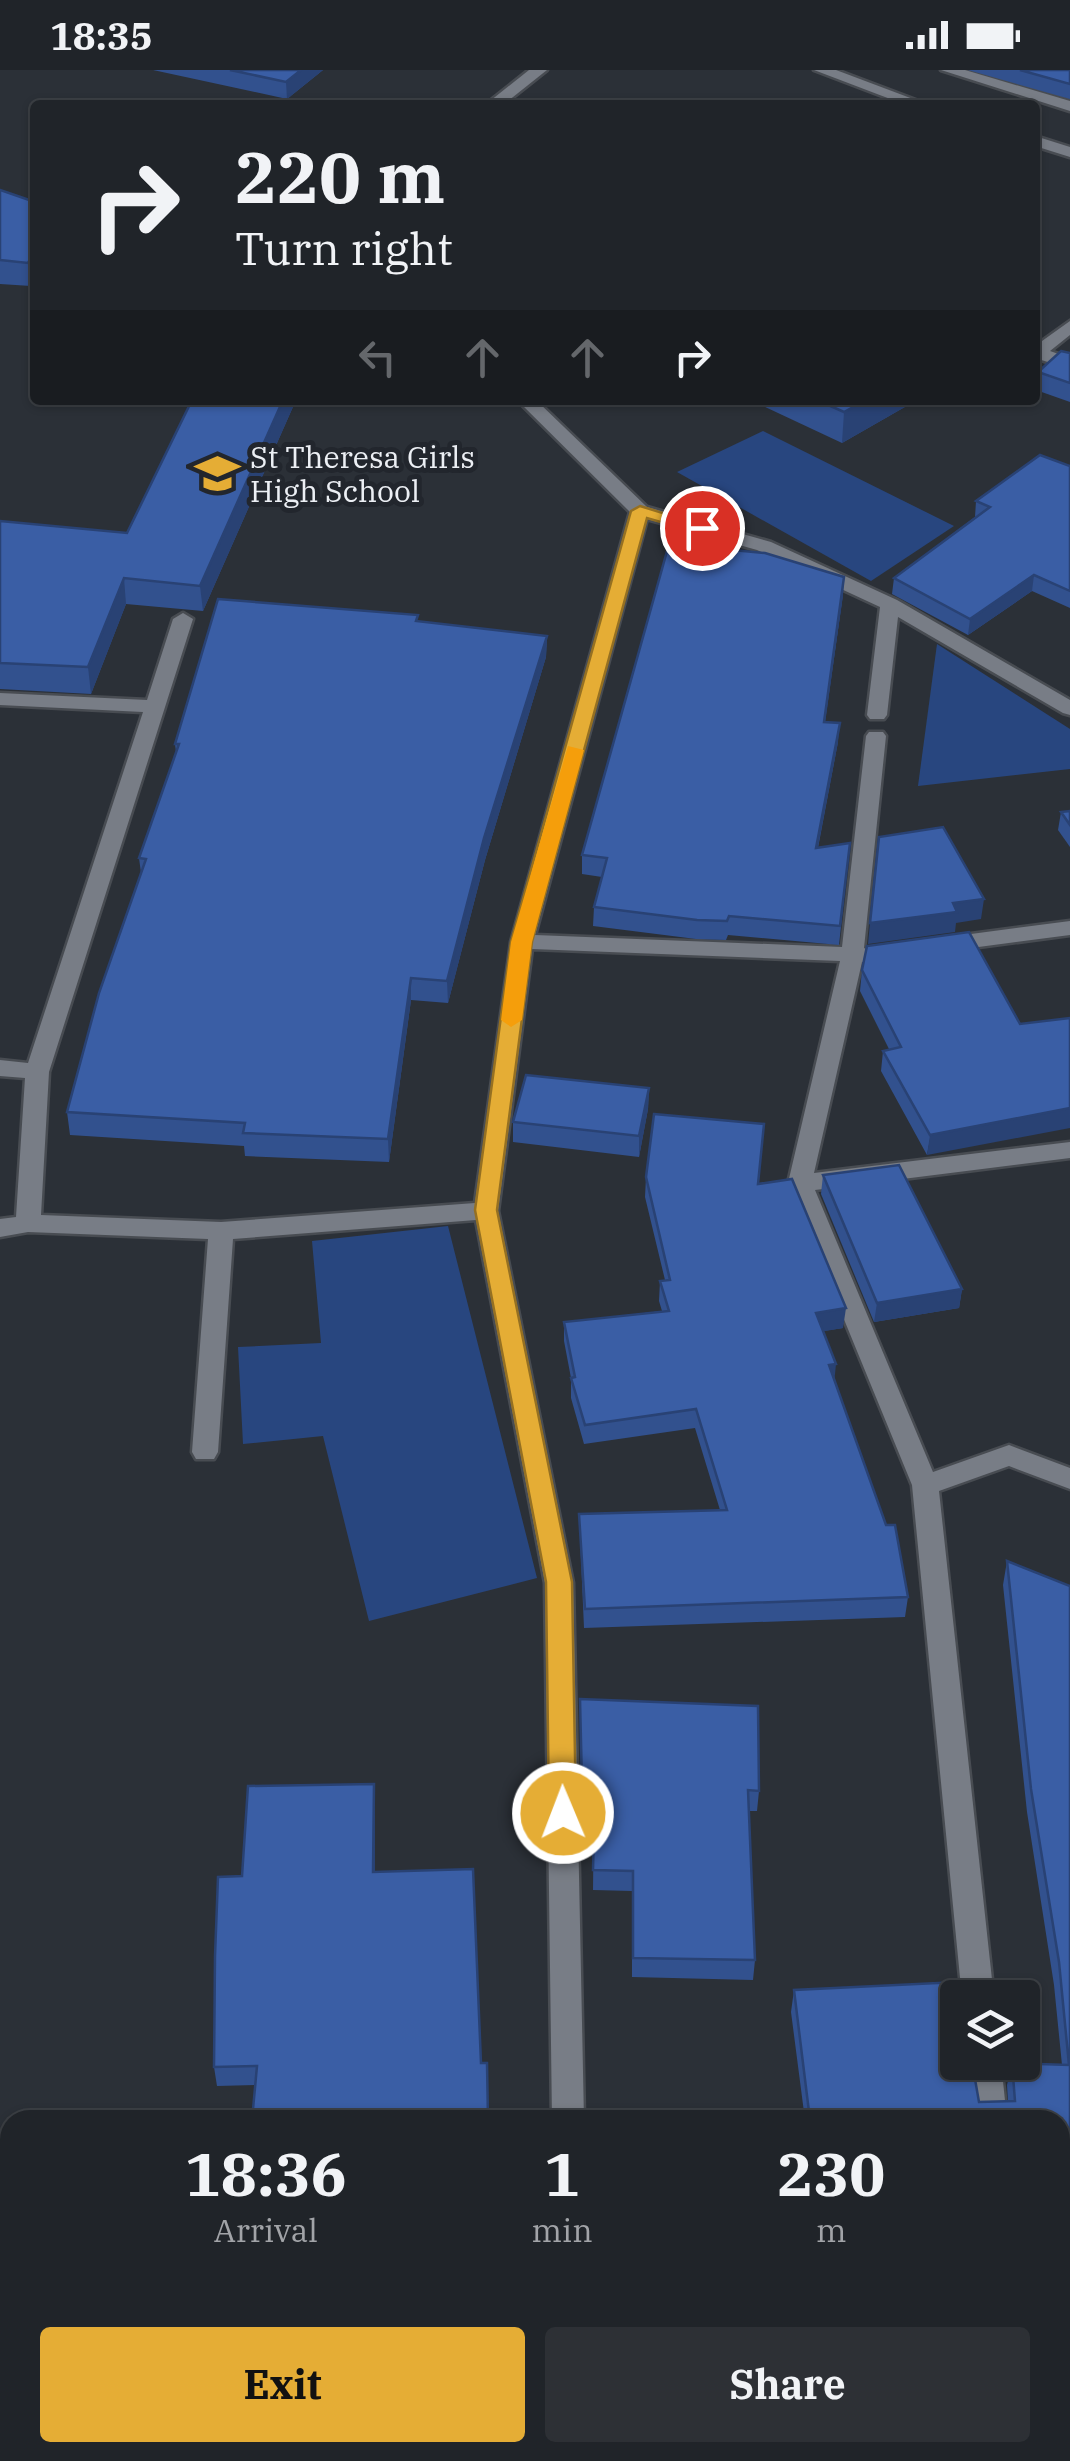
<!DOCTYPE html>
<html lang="en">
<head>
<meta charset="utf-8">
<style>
	:root { --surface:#202429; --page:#2d3035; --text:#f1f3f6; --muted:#a2a4a8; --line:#3d4146; --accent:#e5ad35 }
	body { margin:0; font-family:"IBM Plex Serif",serif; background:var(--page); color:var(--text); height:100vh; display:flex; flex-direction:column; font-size:38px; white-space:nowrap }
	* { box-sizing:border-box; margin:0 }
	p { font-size:32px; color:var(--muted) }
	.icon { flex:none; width:55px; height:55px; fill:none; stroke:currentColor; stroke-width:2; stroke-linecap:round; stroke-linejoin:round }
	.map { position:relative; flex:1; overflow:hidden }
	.details { position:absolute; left:0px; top:2040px; width:1070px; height:352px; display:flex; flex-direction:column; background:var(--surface); border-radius:30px 30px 0 0; box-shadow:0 2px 8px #0004,0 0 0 2px var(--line) }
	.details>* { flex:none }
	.guide { position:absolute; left:30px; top:30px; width:1010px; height:305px; border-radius:10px; box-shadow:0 2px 8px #0004,0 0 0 2px var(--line); background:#202429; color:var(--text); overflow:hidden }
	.fabs { position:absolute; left:940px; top:1910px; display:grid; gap:20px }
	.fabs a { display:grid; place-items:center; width:100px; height:100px; border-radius:10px; background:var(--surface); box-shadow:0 2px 8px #0004,0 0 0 2px var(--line); font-size:50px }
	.pin { position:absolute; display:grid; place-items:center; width:85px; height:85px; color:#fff; margin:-42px; border:5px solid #fff; border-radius:50%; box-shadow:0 2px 10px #0007 }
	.me { position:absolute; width:110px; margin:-55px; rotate:359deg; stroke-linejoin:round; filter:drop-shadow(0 0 8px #0008) }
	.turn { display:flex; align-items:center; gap:35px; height:210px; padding:0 40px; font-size:45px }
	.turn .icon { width:130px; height:130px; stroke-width:2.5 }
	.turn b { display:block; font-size:70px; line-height:85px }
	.lanes { display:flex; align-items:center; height:95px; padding:0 40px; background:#0003; justify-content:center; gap:50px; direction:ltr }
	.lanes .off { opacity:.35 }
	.eta { display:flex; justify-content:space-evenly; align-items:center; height:170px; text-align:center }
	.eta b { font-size:60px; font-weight:700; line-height:70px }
	.cta { display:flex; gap:20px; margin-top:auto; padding:20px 40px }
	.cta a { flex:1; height:115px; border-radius:10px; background:var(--accent); color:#111; font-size:40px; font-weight:700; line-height:115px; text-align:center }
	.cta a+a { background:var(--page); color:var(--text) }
	.status { display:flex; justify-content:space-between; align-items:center; height:70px; padding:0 50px; background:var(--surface); direction:ltr }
	.status svg { height:28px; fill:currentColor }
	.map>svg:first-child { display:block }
	.green { fill:#28467f }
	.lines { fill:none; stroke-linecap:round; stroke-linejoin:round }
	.minor-casing { stroke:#484c52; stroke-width:5 }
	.minor { fill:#787d86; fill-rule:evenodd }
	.wall { fill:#32518e }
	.shaded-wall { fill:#294274 }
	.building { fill:#3a5ea5; stroke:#294274; stroke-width:2.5 }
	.route { fill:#e5ad35; stroke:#957022; stroke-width:2.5 }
	.slow { fill:#f59e0b }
	.labels { text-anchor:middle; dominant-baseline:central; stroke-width:10; stroke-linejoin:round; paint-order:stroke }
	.far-poi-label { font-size:30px; fill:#eceff4; stroke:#22262d; text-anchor:start }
</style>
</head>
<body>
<div class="status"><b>18:35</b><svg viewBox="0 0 49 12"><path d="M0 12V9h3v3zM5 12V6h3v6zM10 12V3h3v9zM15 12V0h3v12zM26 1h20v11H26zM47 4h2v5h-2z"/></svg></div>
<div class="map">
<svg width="1070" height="2391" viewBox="0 0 1070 2391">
	<rect width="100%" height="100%" fill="#2b3037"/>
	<g class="green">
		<path d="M 763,361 L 954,456 L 871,511 L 677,402 Z"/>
		<path d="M 937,574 L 1070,659 L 1070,699 L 918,716 Z"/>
		<path d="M 448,1156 L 537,1508 L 369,1551 L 323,1366 L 243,1374 L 238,1277 L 321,1273 L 312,1171 Z"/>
		<path d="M 0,2236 L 10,2247 L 10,2382 L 127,2383 L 125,2391 L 0,2391 Z"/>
	</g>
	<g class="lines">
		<defs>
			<g id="minor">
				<path d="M 529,0 L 547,0 L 503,35 L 485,35 Z"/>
				<path d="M 814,0 L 836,0 L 929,35 L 906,35 Z"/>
				<path d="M 941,0 L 965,0 L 1070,31 L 1070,41 Z"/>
				<path d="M 1035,66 L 1070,77 L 1070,87 L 1035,76 Z"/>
				<path d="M 1070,251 L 1070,265 L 1050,281 L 1070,288 L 1070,299 L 1035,288 L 1035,276 Z"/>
				<path d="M 517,330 L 536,330 L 647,437 L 771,472 L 897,530 L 1070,630 L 1070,645 L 1063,643 L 898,547 L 887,645 L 884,649 L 870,649 L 867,645 L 880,537 L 757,480 L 647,449 L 535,865 L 842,877 L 866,666 L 869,662 L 883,662 L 886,666 L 864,878 L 878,885 L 875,890 L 862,892 L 814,1103 L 1070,1072 L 1070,1088 L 815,1120 L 933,1402 L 1009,1375 L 1070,1398 L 1070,1419 L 1009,1396 L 939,1421 L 994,1928 L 962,1928 L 912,1415 L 788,1113 L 840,891 L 532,879 L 498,1141 L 573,1513 L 584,2050 L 552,2050 L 545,1513 L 476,1150 L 233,1169 L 218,1382 L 214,1389 L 196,1389 L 192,1382 L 208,1169 L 28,1162 L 0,1167 L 0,1149 L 16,1147 L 25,1008 L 0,1006 L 0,990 L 28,993 L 143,642 L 0,635 L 0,623 L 147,630 L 173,549 L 183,543 L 193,549 L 49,1002 L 41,1145 L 221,1152 L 475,1133 L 511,872 L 630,442 Z"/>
				<path d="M 1070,851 L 1070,865 L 941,882 L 930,875 L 941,868 Z"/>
				<path d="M 969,1992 L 1001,1992 L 1007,2050 L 975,2050 Z"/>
				<path d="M 143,2382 L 178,2382 L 176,2391 L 142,2391 Z"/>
				<path d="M 528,2382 L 563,2382 L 560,2391 L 526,2391 Z"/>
				<path d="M 973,2382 L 1041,2382 L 1044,2391 L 976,2391 Z"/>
			</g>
		</defs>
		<use href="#minor" class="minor-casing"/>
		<use href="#minor" class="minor"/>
	</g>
	<g class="wall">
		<path d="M 153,0 L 323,0 L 287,29 Z"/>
		<path d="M 968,0 L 1070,0 L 1070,29 Z"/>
		<path d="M 0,120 L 35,132 L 31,216 L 0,214 Z"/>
		<path d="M 1070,283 L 1070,332 L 1036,320 L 1038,302 Z"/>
		<path d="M 192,330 L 296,330 L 203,541 L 126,534 L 91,624 L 0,619 L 0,451 L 127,463 Z"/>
		<path d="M 750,330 L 917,330 L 842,373 Z"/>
		<path d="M 1070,396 L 1070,538 L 1032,521 L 968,565 L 892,524 L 894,508 L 975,447 L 976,431 Z"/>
		<path d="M 843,525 L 825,652 L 838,672 L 818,778 L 850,773 L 839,875 L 728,865 L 726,870 L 696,869 L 593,856 L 594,837 L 602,807 L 582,804 L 582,785 Z"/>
		<path d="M 418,551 L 547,566 L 546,587 L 485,790 L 448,933 L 411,930 L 389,1092 L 245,1086 L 244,1076 L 70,1065 L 67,1042 L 141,803 L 139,788 L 176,682 L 175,674 Z"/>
		<path d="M 1061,742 L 1070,755 L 1070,777 L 1058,760 Z"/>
		<path d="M 969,862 L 927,1085 L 881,1001 L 883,981 L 889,979 L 860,921 L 862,900 Z"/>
		<path d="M 649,1018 L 648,1039 L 639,1087 L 513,1072 L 513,1052 Z"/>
		<path d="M 823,1105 L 962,1219 L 959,1238 L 874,1252 L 821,1124 Z"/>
		<path d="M 646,1107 L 759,1114 L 843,1258 L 823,1261 L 835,1311 L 908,1527 L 905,1547 L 584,1558 L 579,1444 L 720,1440 L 695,1358 L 584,1374 L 571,1328 L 571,1308 L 564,1271 L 564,1252 L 662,1241 L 659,1231 L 660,1211 L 665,1210 L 645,1127 Z"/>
		<path d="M 1007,1491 L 1070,1516 L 1070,2255 L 1067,2230 L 1060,2231 L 1060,2050 L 805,2050 L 791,1942 L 794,1920 L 979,2032 L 1008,2031 L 1007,2015 L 1012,1993 L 1062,1995 L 1054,1915 L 1027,1742 L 1003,1515 Z"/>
		<path d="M 580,1629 L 759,1721 L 757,1741 L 749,1741 L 755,1890 L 753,1910 L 632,1907 L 632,1821 L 593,1820 L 594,1735 L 581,1735 Z"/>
		<path d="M 375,1734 L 255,2015 L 217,2016 L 214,1997 L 242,1806 Z"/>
	</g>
	<g class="shaded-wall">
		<path d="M 301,0 L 323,0 L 287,29 L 286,12 Z"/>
		<path d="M 35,181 L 35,209 L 31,216 L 28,193 Z"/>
		<path d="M 283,330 L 296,330 L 203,541 L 200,516 Z"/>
		<path d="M 866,330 L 917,330 L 842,373 L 844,342 Z"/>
		<path d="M 1034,505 L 1032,521 L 968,565 L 970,549 Z"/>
		<path d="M 844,507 L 843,525 L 822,670 L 824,652 Z"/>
		<path d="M 124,508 L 126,534 L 91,624 L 88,597 Z"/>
		<path d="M 547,566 L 546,587 L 485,790 L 448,933 L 447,911 L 484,768 Z"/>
		<path d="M 840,653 L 838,672 L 814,797 L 816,778 Z"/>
		<path d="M 984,829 L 981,849 L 956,853 L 955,862 L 868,874 L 870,853 L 953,833 Z"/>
		<path d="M 411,908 L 411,930 L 389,1092 L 388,1069 Z"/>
		<path d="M 649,1018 L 648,1039 L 639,1087 L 639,1066 Z"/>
		<path d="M 1070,1038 L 1070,1058 L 927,1085 L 930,1065 Z"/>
		<path d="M 962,1219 L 959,1238 L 874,1252 L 877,1233 Z"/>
		<path d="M 846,1238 L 843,1258 L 814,1263 L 816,1243 Z"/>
		<path d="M 836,1294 L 834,1314 L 829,1295 Z"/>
		<path d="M 374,1714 L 375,1734 L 375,1822 L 373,1802 Z"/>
	</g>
	<g class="building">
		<path d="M 230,0 L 301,0 L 286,12 Z"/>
		<path d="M 1020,0 L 1070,0 L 1070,14 Z"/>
		<path d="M 0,120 L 35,132 L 35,181 L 28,193 L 0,190 Z"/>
		<path d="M 1061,281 L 1070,283 L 1070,313 L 1038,302 Z"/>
		<path d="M 192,330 L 283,330 L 200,516 L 124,508 L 88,597 L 0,593 L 0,451 L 127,463 Z"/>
		<path d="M 817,330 L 866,330 L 844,342 Z"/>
		<path d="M 1040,385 L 1070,396 L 1070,521 L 1034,505 L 970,549 L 894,508 L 990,437 L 976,431 Z"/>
		<path d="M 669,474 L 765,483 L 844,507 L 824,652 L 840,653 L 816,778 L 850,773 L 840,856 L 729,846 L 727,851 L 697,850 L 594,837 L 607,788 L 582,785 Z"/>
		<path d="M 218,529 L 418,545 L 416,551 L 547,566 L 484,768 L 447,911 L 411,908 L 388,1069 L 243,1063 L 245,1053 L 67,1042 L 99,923 L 146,789 L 139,788 L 179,674 L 175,674 Z"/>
		<path d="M 1070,741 L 1070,755 L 1061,742 Z"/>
		<path d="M 943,757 L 984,829 L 953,833 L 957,842 L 870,853 L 879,767 Z"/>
		<path d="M 969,862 L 1020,954 L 1070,948 L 1070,1038 L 930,1065 L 883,981 L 901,977 L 862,900 L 867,876 Z"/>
		<path d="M 526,1005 L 649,1018 L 639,1066 L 513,1052 Z"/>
		<path d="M 654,1044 L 764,1054 L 758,1114 L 792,1109 L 846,1238 L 816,1243 L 836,1294 L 829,1295 L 886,1455 L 895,1455 L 908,1527 L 585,1539 L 579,1444 L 727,1440 L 696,1339 L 585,1355 L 571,1308 L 575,1307 L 564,1252 L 669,1241 L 660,1211 L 670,1210 L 646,1107 Z"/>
		<path d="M 899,1095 L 962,1219 L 877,1233 L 823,1105 Z"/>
		<path d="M 1007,1491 L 1070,1516 L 1070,2210 L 1060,2210 L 1060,2050 L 810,2050 L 794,1920 L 958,1912 L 961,1928 L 958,1928 L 958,1992 L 972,1992 L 979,2032 L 1015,2031 L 1012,1993 L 1069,1995 L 1059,1892 L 1031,1719 Z"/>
		<path d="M 580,1629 L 758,1636 L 759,1721 L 748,1720 L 755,1890 L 633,1888 L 633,1801 L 593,1800 L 595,1715 L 582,1714 Z"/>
		<path d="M 374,1714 L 373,1802 L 473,1799 L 481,1993 L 487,1993 L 488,2050 L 252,2050 L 257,1996 L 214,1997 L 215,1886 L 218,1807 L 242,1806 L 248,1716 Z"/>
		<path d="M 201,2382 L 466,2382 L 465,2391 L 200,2391 Z"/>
		<path d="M 597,2382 L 739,2382 L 738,2391 L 595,2391 Z"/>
	</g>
	<path class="route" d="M 640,436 L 711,458 L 702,464 L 647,448 L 532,872 L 497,1140 L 572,1512 L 576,1743 L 572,1751 L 553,1751 L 549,1743 L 546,1512 L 475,1140 L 511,872 L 631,441 Z"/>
	<path class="slow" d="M 568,676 L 584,680 L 532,872 L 522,950 L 511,957 L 501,950 L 511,872 Z"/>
	<defs>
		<symbol id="school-bare" viewBox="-9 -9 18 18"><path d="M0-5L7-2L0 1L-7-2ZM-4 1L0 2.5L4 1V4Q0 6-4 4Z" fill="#e5ad35" stroke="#22262d" stroke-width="2.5" paint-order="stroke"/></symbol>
	</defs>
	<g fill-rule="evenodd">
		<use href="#school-bare" x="186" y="372" width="63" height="63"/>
	</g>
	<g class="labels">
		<g class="far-poi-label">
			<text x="250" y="386">St Theresa Girls<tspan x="250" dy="34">High School</tspan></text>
		</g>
	</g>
</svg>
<div class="fabs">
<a><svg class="icon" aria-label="layers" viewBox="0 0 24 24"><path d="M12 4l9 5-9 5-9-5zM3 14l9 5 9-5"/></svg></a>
</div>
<div class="pin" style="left:702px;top:458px;background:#d93025"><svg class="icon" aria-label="arrive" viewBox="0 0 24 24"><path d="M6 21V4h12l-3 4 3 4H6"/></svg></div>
<svg class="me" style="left:563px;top:1743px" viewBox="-20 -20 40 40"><circle r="17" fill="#e5ad35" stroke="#fff" stroke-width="3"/><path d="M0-11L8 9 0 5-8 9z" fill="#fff"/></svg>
<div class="guide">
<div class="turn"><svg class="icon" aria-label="right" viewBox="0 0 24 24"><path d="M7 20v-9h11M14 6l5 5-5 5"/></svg><div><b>220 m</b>Turn right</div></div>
<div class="lanes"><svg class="icon off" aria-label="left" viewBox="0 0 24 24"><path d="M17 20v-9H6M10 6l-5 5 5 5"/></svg><svg class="icon off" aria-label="ahead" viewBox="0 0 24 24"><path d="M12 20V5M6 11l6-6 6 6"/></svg><svg class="icon off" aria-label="ahead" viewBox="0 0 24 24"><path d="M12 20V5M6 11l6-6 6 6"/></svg><svg class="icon" aria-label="right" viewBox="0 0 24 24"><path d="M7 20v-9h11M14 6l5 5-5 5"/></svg></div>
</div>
<section class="details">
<div class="eta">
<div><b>18:36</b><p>Arrival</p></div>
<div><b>1</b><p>min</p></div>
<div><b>230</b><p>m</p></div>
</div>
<div class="cta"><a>Exit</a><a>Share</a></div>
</section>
</div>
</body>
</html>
